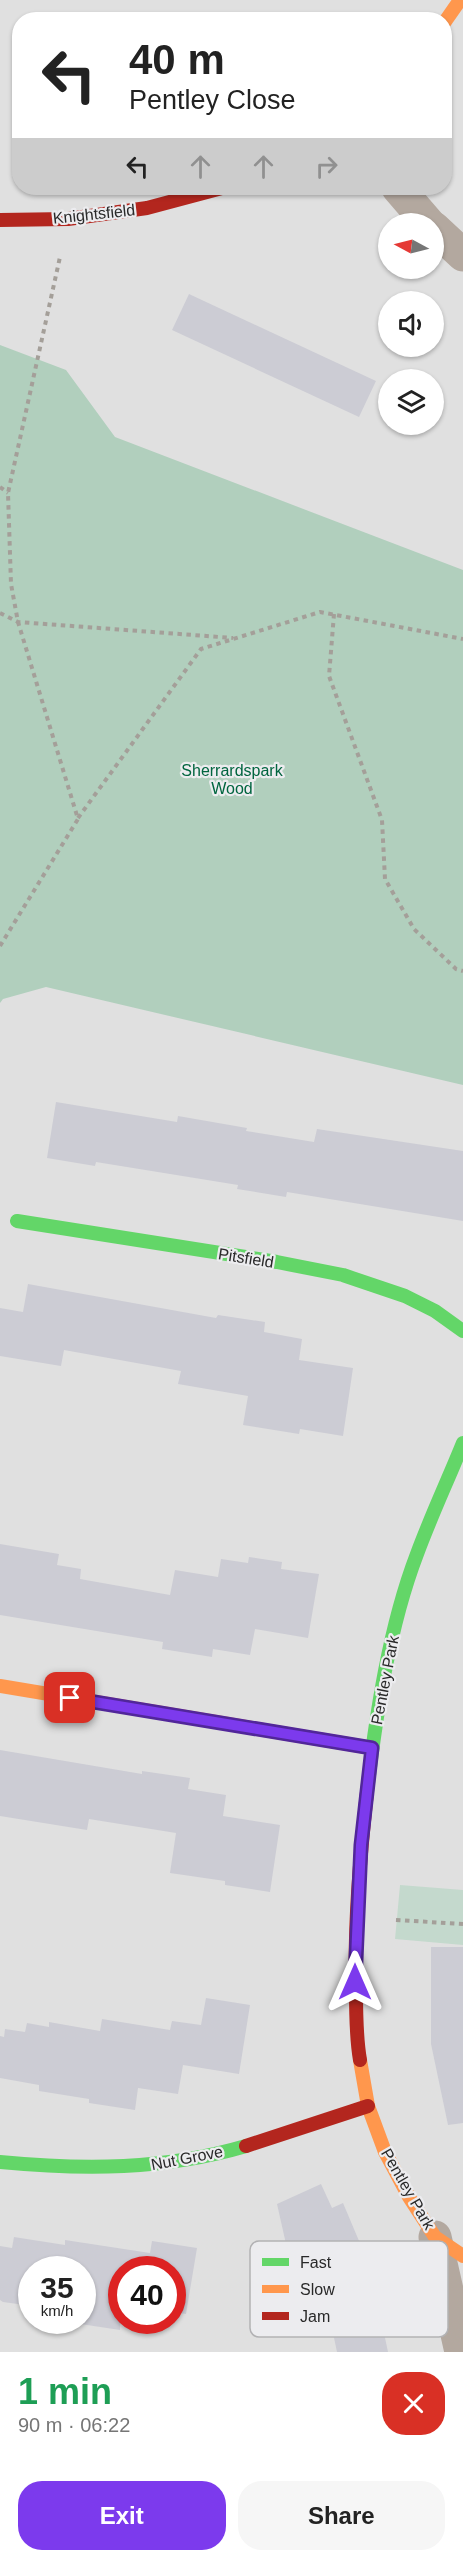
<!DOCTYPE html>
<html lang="en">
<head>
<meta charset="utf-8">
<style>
	:root { --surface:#fff; --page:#f6f6f6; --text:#222; --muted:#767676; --accent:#7c3aed }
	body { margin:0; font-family:Arial,sans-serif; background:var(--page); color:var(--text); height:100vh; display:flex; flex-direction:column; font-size:22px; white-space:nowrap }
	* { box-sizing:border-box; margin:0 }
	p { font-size:20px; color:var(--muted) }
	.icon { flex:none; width:33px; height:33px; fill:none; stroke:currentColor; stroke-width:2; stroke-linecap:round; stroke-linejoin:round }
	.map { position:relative; height:2352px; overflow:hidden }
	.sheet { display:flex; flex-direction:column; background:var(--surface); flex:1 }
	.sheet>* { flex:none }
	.top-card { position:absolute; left:12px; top:12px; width:440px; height:183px; border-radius:24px; box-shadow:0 2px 4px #0004; background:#fff; color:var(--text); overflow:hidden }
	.needle { width:39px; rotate:277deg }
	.tools { position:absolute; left:378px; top:213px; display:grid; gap:12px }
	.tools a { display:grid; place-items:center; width:66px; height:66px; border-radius:50%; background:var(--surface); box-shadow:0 2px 4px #0004; font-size:30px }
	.speed { position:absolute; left:18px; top:2256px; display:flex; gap:12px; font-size:30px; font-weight:700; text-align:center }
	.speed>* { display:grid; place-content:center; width:78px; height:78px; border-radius:50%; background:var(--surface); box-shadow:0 2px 4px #0004; line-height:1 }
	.speed small { font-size:15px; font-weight:400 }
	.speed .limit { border:9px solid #d22; background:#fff; color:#111 }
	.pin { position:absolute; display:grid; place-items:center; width:51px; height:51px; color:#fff; margin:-26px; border-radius:12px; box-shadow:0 3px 9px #0006 }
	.me { position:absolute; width:66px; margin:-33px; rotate:0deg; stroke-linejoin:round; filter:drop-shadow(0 0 4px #0008) }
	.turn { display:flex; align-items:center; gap:21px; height:126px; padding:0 18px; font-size:27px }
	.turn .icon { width:78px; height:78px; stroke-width:2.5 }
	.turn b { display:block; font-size:42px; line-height:51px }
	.lanes { display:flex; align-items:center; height:57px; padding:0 18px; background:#0003; justify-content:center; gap:30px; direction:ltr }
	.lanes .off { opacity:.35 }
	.round { display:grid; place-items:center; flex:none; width:63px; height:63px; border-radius:24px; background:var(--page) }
	.headline { display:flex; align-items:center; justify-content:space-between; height:102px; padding:0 18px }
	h1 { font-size:36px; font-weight:700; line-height:45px; color:#1e9e55 }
	.cta { display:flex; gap:12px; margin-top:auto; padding:12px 18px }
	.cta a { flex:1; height:69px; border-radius:24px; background:var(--accent); color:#fff; font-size:24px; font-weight:700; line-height:69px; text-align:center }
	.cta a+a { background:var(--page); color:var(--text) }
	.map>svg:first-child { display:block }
	.green { fill:#c4d9cd }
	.forest { fill:#b1cfbd }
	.building { fill:#ccccd4 }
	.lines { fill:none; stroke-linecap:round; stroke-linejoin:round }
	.path { stroke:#a49f99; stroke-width:4; stroke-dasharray:4.5 4.5; stroke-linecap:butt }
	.street { stroke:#b3a89f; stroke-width:33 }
	.fast { stroke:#63d668; stroke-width:14 }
	.slow { stroke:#ff974d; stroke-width:14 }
	.jam { stroke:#b3261e; stroke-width:14 }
	.route-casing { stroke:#51269a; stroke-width:15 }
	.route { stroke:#7c3aed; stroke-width:10 }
	.labels { text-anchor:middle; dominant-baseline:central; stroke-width:4.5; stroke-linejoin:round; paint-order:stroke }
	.street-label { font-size:16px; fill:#292929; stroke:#ececef }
	.park-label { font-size:16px; fill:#01653f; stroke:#ececef }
	.key { fill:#ececef; stroke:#b2b2b4; stroke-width:1.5 }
	.key-label { font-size:16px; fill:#292929 }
</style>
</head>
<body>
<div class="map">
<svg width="463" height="2352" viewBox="0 0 463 2352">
	<rect width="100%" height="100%" fill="#e0e0e0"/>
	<path class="green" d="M 400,1885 L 463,1890 L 463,1945 L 395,1939 Z"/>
	<path class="forest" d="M 0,345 L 66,370 L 115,437 L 463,570 L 463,1085 L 46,987 L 3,999 L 0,1003 Z"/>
	<g class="building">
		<path d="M 189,294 L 376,381 L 359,417 L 172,330 Z"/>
		<path d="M 56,1102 L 177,1122 L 178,1116 L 247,1128 L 246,1131 L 314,1142 L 317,1129 L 463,1151 L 463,1221 L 287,1192 L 286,1197 L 237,1189 L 238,1185 L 96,1162 L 95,1166 L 47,1158 Z"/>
		<path d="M 28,1284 L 216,1318 L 218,1315 L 265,1322 L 264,1332 L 302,1339 L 299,1360 L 353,1368 L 343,1436 L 300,1429 L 299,1434 L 243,1425 L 248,1396 L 178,1384 L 181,1371 L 64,1350 L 61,1366 L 0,1356 L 0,1308 L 23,1312 Z"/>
		<path d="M 0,1544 L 59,1554 L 57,1565 L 81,1569 L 80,1579 L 170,1595 L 175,1570 L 218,1577 L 221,1559 L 248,1563 L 249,1557 L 282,1562 L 281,1569 L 319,1574 L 308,1638 L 255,1629 L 250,1655 L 213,1649 L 212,1657 L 162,1649 L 163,1642 L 0,1615 Z"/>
		<path d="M 0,1750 L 142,1774 L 142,1771 L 190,1778 L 188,1789 L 226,1795 L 223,1816 L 280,1825 L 270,1892 L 225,1885 L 225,1881 L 170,1873 L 176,1833 L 89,1819 L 87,1830 L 0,1816 Z"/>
		<path d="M 431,1947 L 463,1947 L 463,2123 L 448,2125 L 431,2044 Z"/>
		<path d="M 206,1998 L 250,2005 L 239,2074 L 183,2065 L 178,2094 L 138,2088 L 135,2110 L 89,2103 L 89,2099 L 39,2091 L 39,2085 L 0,2078 L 0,2036 L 4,2037 L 5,2029 L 25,2032 L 27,2023 L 49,2027 L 49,2022 L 100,2031 L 102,2019 L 170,2030 L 172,2021 L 201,2025 Z"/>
		<path d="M 321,2184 L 332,2208 L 343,2203 L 370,2267 L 388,2352 L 337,2352 L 326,2300 L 300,2306 L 277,2204 Z"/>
		<path d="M 14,2237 L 65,2245 L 65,2240 L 150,2253 L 152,2241 L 197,2248 L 186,2314 L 172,2312 L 172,2270 L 122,2270 L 120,2330 L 74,2323 L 74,2320 L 82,2320 L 82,2270 L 32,2270 L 32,2306 L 3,2302 L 0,2300 L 0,2246 L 12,2248 Z"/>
	</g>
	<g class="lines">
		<g class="path">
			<path d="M 0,487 L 8,493"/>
			<path d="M 0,613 L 18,622 L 233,638"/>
			<path d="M 334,614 L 329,676 L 382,820 L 385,879 L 414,929 L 456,969 L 463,971"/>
			<path d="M 78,818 L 201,649 L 320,612 L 463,639"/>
			<path d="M 0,946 L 78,819 L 18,622 L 11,584 L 8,493 L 60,257"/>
			<path d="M 396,1920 L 463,1924"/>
		</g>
		<g class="street">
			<path d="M 398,188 L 429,224"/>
			<path d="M 434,228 L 463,255"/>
			<path d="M 435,2237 L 461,2352"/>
		</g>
		<g class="fast">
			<path d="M 17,1221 L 277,1262 L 343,1275 L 405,1296 L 435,1311 L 463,1331"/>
			<path d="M 367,1792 C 376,1715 389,1627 417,1554 C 431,1516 448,1480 463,1443"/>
			<path d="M 0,2162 C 84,2170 164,2170 246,2146"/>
		</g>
		<g class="slow">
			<path d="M 444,23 L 460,0"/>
			<path d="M 0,1686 L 372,1748"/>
			<path d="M 360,2060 L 368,2106 L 385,2152 L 409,2197 L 435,2237 L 463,2256"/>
		</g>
		<g class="jam">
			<path d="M 0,220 L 68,219 L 147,208 L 222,188"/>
			<path d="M 360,2060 C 356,2037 356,2014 356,1991 C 354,1925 360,1858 367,1792"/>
			<path d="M 246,2146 L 368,2106"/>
		</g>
	</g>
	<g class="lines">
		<defs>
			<path id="route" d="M 70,1698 L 372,1748 L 361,1845 L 355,1982"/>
		</defs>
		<use href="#route" class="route-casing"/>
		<use href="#route" class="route"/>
	</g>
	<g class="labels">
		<g class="street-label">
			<text transform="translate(94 214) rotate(-6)">Knightsfield</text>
			<text transform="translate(246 1258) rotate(9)">Pitsfield</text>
			<text transform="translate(385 1680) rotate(-79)">Pentley Park</text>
			<text transform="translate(187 2158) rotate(-11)">Nut Grove</text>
			<text transform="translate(408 2189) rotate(60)">Pentley Park</text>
		</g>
		<g class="park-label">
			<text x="232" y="770">Sherrardspark<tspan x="232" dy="18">Wood</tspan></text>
		</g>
	</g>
	<rect x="250" y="2241" width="198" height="96" rx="9" class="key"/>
	<rect x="262" y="2258" width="27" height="8" fill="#63d668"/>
	<rect x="262" y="2285" width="27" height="8" fill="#ff974d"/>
	<rect x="262" y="2312" width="27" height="8" fill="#b3261e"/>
	<g class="key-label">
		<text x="300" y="2268">Fast</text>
		<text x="300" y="2295">Slow</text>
		<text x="300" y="2322">Jam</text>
	</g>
</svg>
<div class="tools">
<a><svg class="needle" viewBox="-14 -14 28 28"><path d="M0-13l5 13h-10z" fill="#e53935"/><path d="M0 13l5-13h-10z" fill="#767676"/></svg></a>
<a><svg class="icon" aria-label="sound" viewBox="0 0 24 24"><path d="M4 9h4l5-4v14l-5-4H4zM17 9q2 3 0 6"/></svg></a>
<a><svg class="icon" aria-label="layers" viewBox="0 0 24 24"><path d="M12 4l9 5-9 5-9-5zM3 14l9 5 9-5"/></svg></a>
</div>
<div class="speed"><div>35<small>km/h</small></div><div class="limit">40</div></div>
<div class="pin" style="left:70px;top:1698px;background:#d93025"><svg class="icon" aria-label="arrive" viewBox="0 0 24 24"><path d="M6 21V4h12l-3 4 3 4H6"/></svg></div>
<svg class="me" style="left:355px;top:1982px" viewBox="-20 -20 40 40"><path d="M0-17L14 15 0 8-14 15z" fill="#7c3aed" stroke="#fff" stroke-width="4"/></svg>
<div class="top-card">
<div class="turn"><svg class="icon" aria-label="left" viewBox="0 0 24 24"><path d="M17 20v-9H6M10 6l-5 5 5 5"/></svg><div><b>40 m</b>Pentley Close</div></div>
<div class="lanes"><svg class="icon" aria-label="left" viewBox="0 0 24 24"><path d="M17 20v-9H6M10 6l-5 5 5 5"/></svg><svg class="icon off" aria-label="ahead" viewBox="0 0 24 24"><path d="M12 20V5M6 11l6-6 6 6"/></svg><svg class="icon off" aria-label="ahead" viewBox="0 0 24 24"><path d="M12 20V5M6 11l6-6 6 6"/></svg><svg class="icon off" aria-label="right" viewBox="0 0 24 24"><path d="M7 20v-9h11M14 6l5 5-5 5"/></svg></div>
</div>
</div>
<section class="sheet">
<div class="headline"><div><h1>1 min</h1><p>90 m · 06:22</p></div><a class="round" style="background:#d93025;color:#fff"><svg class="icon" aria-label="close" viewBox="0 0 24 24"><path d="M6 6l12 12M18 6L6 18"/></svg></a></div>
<div class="cta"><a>Exit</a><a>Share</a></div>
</section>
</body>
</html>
